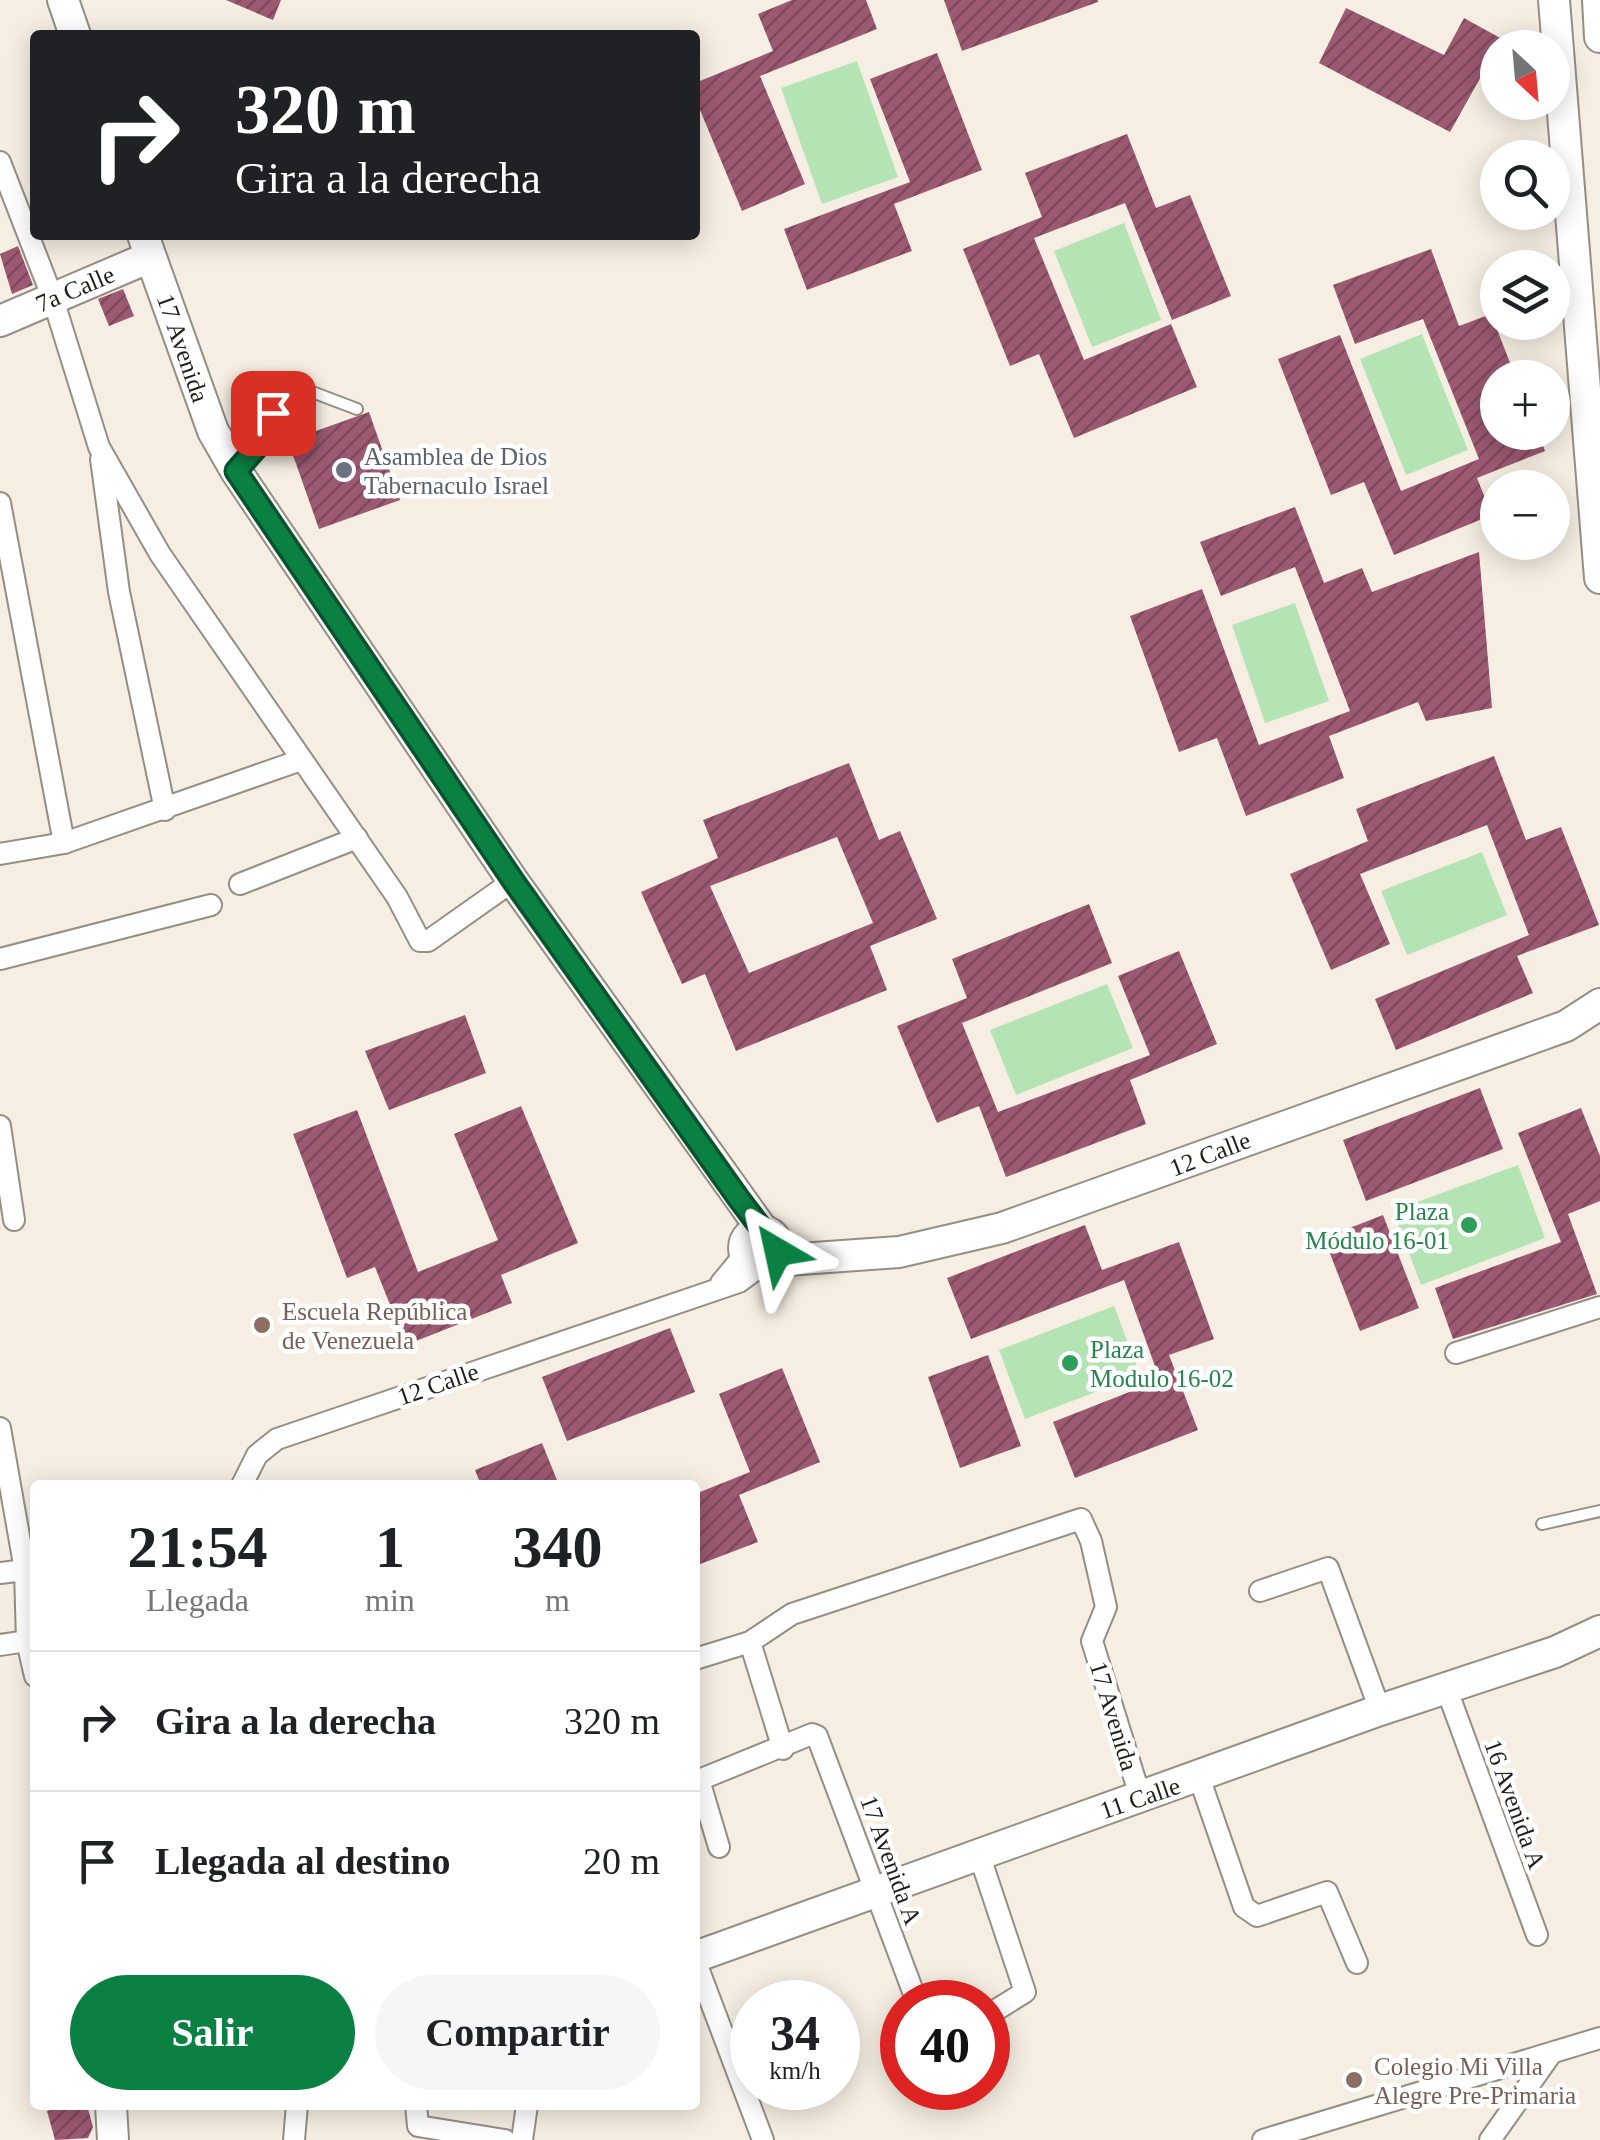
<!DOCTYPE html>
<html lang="es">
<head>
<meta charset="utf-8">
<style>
	:root { --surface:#fff; --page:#f6f6f6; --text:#202124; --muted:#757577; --line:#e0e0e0; --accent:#0b8043 }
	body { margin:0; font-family:"Times New Roman",serif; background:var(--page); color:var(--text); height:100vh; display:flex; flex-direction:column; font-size:38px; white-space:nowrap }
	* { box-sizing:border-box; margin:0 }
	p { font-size:32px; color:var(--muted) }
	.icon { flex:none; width:55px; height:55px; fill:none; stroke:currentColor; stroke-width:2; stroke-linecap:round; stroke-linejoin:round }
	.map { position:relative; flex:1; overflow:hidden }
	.details { position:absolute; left:30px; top:1480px; width:670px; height:630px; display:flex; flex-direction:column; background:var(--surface); border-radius:10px; box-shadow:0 5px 25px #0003 }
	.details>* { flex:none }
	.hud { position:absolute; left:30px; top:30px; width:670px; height:210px; border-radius:10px; box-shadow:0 5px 25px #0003; background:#202124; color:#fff; overflow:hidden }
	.needle { width:65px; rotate:154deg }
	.controls { position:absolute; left:1480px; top:30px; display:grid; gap:20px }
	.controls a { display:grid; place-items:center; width:90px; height:90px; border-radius:50%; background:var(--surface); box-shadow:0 5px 25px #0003; font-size:50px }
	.speed { position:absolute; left:730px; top:1980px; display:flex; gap:20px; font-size:50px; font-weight:700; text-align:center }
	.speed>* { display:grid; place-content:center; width:130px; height:130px; border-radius:50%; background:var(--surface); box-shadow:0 5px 25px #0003; line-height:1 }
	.speed small { font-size:25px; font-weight:400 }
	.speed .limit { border:15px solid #d22; background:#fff; color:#111 }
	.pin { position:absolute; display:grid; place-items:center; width:85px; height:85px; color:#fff; margin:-42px; border-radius:20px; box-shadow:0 5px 15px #0006 }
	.me { position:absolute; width:110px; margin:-55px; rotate:324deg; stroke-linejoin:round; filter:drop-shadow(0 0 8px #0008) }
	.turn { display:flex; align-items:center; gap:35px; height:210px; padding:0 40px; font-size:45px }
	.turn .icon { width:130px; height:130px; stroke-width:2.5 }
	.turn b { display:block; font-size:70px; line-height:85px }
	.eta { display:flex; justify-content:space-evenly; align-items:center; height:170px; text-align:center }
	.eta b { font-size:60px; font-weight:800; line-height:70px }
	.primary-button { display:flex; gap:20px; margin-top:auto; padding:20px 40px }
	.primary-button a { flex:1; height:115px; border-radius:60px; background:var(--accent); color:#fff; font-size:40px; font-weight:800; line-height:115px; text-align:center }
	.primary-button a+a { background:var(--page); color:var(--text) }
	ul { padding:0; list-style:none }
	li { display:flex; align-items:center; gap:30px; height:140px; padding:0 40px; border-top:2px solid var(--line) }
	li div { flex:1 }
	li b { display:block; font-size:38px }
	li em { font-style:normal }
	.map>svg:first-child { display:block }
	.pitch { fill:#b5e4b4 }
	.building { fill:url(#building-hatch); fill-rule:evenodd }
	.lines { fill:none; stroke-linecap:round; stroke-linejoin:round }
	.lane-casing { stroke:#958e83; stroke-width:14 }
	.street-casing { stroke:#958e83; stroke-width:24 }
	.secondary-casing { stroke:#958e83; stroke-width:34 }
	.lane { stroke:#fff; stroke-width:10 }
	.street { stroke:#fff; stroke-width:20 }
	.secondary { stroke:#fff; stroke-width:30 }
	.route-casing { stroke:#07532c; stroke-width:25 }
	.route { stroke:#0b8043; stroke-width:18 }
	.worship-dot { fill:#6b7280; stroke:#fff; stroke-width:4 }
	.leisure-dot { fill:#2e9e5b; stroke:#fff; stroke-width:4 }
	.education-dot { fill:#8d6e63; stroke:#fff; stroke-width:4 }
	.labels { text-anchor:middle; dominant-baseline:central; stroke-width:9; stroke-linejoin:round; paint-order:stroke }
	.street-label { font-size:25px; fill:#211e1a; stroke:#fff }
	.worship-label { font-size:25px; fill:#5b616d; stroke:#fff; text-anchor:start }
	.leisure-label { font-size:25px; fill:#27864d; stroke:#fff; text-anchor:end }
	.education-label { font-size:25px; fill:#785e54; stroke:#fff; text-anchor:start }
</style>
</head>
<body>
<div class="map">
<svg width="1600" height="2140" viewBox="0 0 1600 2140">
	<defs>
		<pattern id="building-hatch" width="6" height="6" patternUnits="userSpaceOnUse" patternTransform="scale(2.5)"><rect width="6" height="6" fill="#9c5972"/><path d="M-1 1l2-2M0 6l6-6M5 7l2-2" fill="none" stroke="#7f495d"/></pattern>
	</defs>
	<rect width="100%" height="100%" fill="#f6eee2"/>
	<g class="pitch">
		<path d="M 857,61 L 898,177 L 822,204 L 781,88 Z"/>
		<path d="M 1124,223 L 1161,320 L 1092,347 L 1054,251 Z"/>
		<path d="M 1422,334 L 1468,450 L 1406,475 L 1360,359 Z"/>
		<path d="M 1295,603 L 1329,701 L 1265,723 L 1232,625 Z"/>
		<path d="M 1482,852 L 1507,915 L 1407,955 L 1381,891 Z"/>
		<path d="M 1107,984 L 1133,1048 L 1016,1095 L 990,1030 Z"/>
		<path d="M 1518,1165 L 1545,1238 L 1421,1285 L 1393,1211 Z"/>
		<path d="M 1114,1306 L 1140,1375 L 1025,1419 L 999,1350 Z"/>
	</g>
	<g class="building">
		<path d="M 226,0 L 281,0 L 273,20 Z"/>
		<path d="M 792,0 L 866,0 L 877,29 L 760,76 L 805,184 L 742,211 L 695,98 L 695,83 L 773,51 L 758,14 Z"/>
		<path d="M 944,0 L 1098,0 L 1098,2 L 962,51 Z"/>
		<path d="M 1346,8 L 1444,55 L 1464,18 L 1502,39 L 1450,132 L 1319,63 Z"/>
		<path d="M 937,53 L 982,170 L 894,204 L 912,251 L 807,290 L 784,229 L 910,182 L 870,79 Z"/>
		<path d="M 1127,134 L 1156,208 L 1190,195 L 1231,296 L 1172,320 L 1125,203 L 1034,238 L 1084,360 L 1171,324 L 1197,387 L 1074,438 L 1039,354 L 1010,366 L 963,249 L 1042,217 L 1025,173 Z"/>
		<path d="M 18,246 L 33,285 L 12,294 L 0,254 Z"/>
		<path d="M 1431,249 L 1459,326 L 1491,314 L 1516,378 L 1498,378 L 1498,432 L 1538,432 L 1545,451 L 1477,478 L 1492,515 L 1394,555 L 1364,482 L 1331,495 L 1278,359 L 1340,335 L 1401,491 L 1479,459 L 1423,319 L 1355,344 L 1333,285 Z"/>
		<path d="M 123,289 L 134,316 L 109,326 L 98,299 Z"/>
		<path d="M 369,412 L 400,500 L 319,529 L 288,441 Z"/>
		<path d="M 1295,507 L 1324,583 L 1362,568 L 1372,592 L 1479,552 L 1492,708 L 1426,721 L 1418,702 L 1329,736 L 1344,778 L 1246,816 L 1217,738 L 1179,752 L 1130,616 L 1202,589 L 1259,745 L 1350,711 L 1295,567 L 1221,596 L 1200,542 Z"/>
		<path d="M 1494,756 L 1526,840 L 1561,827 L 1599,925 L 1517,956 L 1533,993 L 1396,1050 L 1375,999 L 1529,935 L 1487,825 L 1360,874 L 1390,944 L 1331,970 L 1290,874 L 1368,841 L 1356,809 Z"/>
		<path d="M 849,763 L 879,840 L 900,831 L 937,919 L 870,946 L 887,990 L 736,1051 L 705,974 L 682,984 L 641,892 L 718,858 L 703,820 ZM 837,837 L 873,923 L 749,973 L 710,886 Z"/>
		<path d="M 1089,904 L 1112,963 L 962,1023 L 998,1112 L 1150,1055 L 1118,976 L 1179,951 L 1217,1044 L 1130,1080 L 1146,1124 L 1006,1177 L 979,1106 L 937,1123 L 897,1026 L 967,998 L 952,959 Z"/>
		<path d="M 465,1015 L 486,1073 L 389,1110 L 365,1051 Z"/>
		<path d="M 1480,1088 L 1503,1149 L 1366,1201 L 1343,1140 Z"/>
		<path d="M 521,1106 L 578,1243 L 501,1275 L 512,1303 L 406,1345 L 375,1267 L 347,1278 L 293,1134 L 357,1110 L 418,1272 L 498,1240 L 454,1134 Z"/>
		<path d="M 1581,1108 L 1600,1156 L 1600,1201 L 1568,1214 L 1597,1294 L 1453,1339 L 1435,1288 L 1561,1242 L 1518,1133 Z"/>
		<path d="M 1383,1215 L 1419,1308 L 1360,1331 L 1324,1238 Z"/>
		<path d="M 1085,1225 L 1102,1270 L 1179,1242 L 1214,1339 L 1169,1355 L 1198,1430 L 1075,1478 L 1053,1422 L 1160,1380 L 1124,1280 L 971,1339 L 947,1278 Z"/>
		<path d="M 670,1328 L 695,1392 L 567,1441 L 542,1377 Z"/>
		<path d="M 988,1355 L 1021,1446 L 960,1468 L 928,1377 Z"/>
		<path d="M 782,1368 L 820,1462 L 739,1495 L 758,1542 L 695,1566 L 695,1494 L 750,1472 L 719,1394 Z"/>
		<path d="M 542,1443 L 559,1485 L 481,1485 L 475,1470 Z"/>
		<path d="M 67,2105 L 87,2105 L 93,2127 L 88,2138 L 55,2140 L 47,2111 Z"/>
	</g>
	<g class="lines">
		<defs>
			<g id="lane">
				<path d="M 240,467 C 260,443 268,408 292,388 L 299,387 L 357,409"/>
				<path d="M 1542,1524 L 1600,1511"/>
			</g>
			<g id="street">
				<path d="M 0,162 L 53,299 L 99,447 L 160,554 L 397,897 L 420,941 L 428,941 L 513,881"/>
				<path d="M 101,459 L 119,592 L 165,810"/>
				<path d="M 0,503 L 64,843"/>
				<path d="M 0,854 L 64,843 L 301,760"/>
				<path d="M 240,884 L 357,838"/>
				<path d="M 0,959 L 211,905"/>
				<path d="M 0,1126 L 14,1220"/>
				<path d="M 721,1283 L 745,1254"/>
				<path d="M 1456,1353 L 1600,1307"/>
				<path d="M 0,1428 L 25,1570 L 27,1641 L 35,1676"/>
				<path d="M 242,1485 L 257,1455 L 277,1439 L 739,1282 L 762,1265"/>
				<path d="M 0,1573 L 25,1570"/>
				<path d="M 1260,1591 L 1328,1568 L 1380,1710"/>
				<path d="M 750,1642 L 783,1749"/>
				<path d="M 0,1645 L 27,1641"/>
				<path d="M 695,1659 L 750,1642 L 792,1614 L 1081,1519 L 1091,1541 L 1106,1607 L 1092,1641 L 1141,1799"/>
				<path d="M 1447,1690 L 1537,1935"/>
				<path d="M 1199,1777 L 1244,1907 L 1257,1916 L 1327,1892 L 1357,1963"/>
				<path d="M 719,1847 L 699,1780 L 812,1734 L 817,1736 L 917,2002"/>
				<path d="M 979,1854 L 1025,1992 L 988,2015"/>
				<path d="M 695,1960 L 763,2140"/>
				<path d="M 416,2105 L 418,2126 L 505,2140"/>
				<path d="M 294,2140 L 297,2105"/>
				<path d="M 522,2140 L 527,2105"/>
				<path d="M 1263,2140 L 1600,2038"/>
				<path d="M 1490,2140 L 1551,2054"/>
			</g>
			<g id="secondary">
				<path d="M 63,0 L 75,35"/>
				<path d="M 1554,0 L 1600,578"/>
				<path d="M 1598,0 L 1600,37"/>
				<path d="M 143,235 L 213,431 L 236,471 L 513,881 L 764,1232"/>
				<path d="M 0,321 L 150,257"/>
				<circle cx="761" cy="1248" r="17"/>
				<path d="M 772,1261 L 899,1252 L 1002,1228 L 1566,1026 L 1600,1004"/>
				<path d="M 695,1957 L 1380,1710 L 1555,1652 L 1600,1631"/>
				<path d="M 111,2105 L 113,2140"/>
			</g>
		</defs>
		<use href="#lane" class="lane-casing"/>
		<use href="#street" class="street-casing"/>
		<use href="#secondary" class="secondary-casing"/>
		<use href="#lane" class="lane"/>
		<use href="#street" class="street"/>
		<use href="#secondary" class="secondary"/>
	</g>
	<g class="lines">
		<defs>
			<path id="route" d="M 273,413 L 258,446 L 236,471 L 514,882 L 739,1199 L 764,1232 L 773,1237 L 778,1252"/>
		</defs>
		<use href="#route" class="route-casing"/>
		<use href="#route" class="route"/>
	</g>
	<circle class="worship-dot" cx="344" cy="470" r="10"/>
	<g class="leisure-dot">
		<circle cx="1469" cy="1225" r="10"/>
		<circle cx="1070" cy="1363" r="10"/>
	</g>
	<g class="education-dot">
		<circle cx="262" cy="1325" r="10"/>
		<circle cx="1354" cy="2080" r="10"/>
	</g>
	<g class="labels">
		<g class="street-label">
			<text transform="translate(75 289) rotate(-23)">7a Calle</text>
			<text transform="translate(183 348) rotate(71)">17 Avenida</text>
			<text transform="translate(1210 1154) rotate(-21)">12 Calle</text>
			<text transform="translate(438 1384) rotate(-19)">12 Calle</text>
			<text transform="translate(1114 1716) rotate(73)">17 Avenida</text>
			<text transform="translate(1140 1798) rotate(-19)">11 Calle</text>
			<text transform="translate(1515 1804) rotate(70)">16 Avenida A</text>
			<text transform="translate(891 1860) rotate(70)">17 Avenida A</text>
		</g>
		<g class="worship-label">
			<text x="364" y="456">Asamblea de Dios<tspan x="364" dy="29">Tabernaculo Israel</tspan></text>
		</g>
		<g class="leisure-label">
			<text x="1449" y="1211">Plaza<tspan x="1449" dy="29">Módulo 16-01</tspan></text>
			<text x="1090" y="1349" text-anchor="start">Plaza<tspan x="1090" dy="29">Modulo 16-02</tspan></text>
		</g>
		<g class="education-label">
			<text x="282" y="1311">Escuela República<tspan x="282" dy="29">de Venezuela</tspan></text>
			<text x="1374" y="2066">Colegio Mi Villa<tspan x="1374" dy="29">Alegre Pre-Primaria</tspan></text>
		</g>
	</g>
</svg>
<div class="controls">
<a><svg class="needle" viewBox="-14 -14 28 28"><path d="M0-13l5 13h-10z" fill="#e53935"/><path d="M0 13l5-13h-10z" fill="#757577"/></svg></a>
<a><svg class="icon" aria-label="search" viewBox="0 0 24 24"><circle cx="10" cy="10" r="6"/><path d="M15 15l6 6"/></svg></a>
<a><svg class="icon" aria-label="layers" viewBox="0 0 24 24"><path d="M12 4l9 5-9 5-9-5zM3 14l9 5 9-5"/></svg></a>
<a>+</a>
<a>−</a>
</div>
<div class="speed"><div>34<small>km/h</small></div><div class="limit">40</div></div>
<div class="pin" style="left:273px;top:413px;background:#d93025"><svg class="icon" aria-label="arrive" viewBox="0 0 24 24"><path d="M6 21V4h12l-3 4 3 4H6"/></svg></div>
<svg class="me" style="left:778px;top:1252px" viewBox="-20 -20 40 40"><path d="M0-17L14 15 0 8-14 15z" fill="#0b8043" stroke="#fff" stroke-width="4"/></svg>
<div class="hud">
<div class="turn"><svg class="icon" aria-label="right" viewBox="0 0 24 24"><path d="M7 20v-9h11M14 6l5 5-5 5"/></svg><div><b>320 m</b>Gira a la derecha</div></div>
</div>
<section class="details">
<div class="eta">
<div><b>21:54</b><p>Llegada</p></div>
<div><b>1</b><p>min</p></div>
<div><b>340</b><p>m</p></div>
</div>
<ul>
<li><svg class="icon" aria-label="right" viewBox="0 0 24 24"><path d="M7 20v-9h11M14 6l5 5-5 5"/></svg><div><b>Gira a la derecha</b></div><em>320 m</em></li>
<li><svg class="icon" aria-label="arrive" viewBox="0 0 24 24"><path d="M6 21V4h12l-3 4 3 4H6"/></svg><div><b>Llegada al destino</b></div><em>20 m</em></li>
</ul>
<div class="primary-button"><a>Salir</a><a>Compartir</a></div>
</section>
</div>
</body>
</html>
